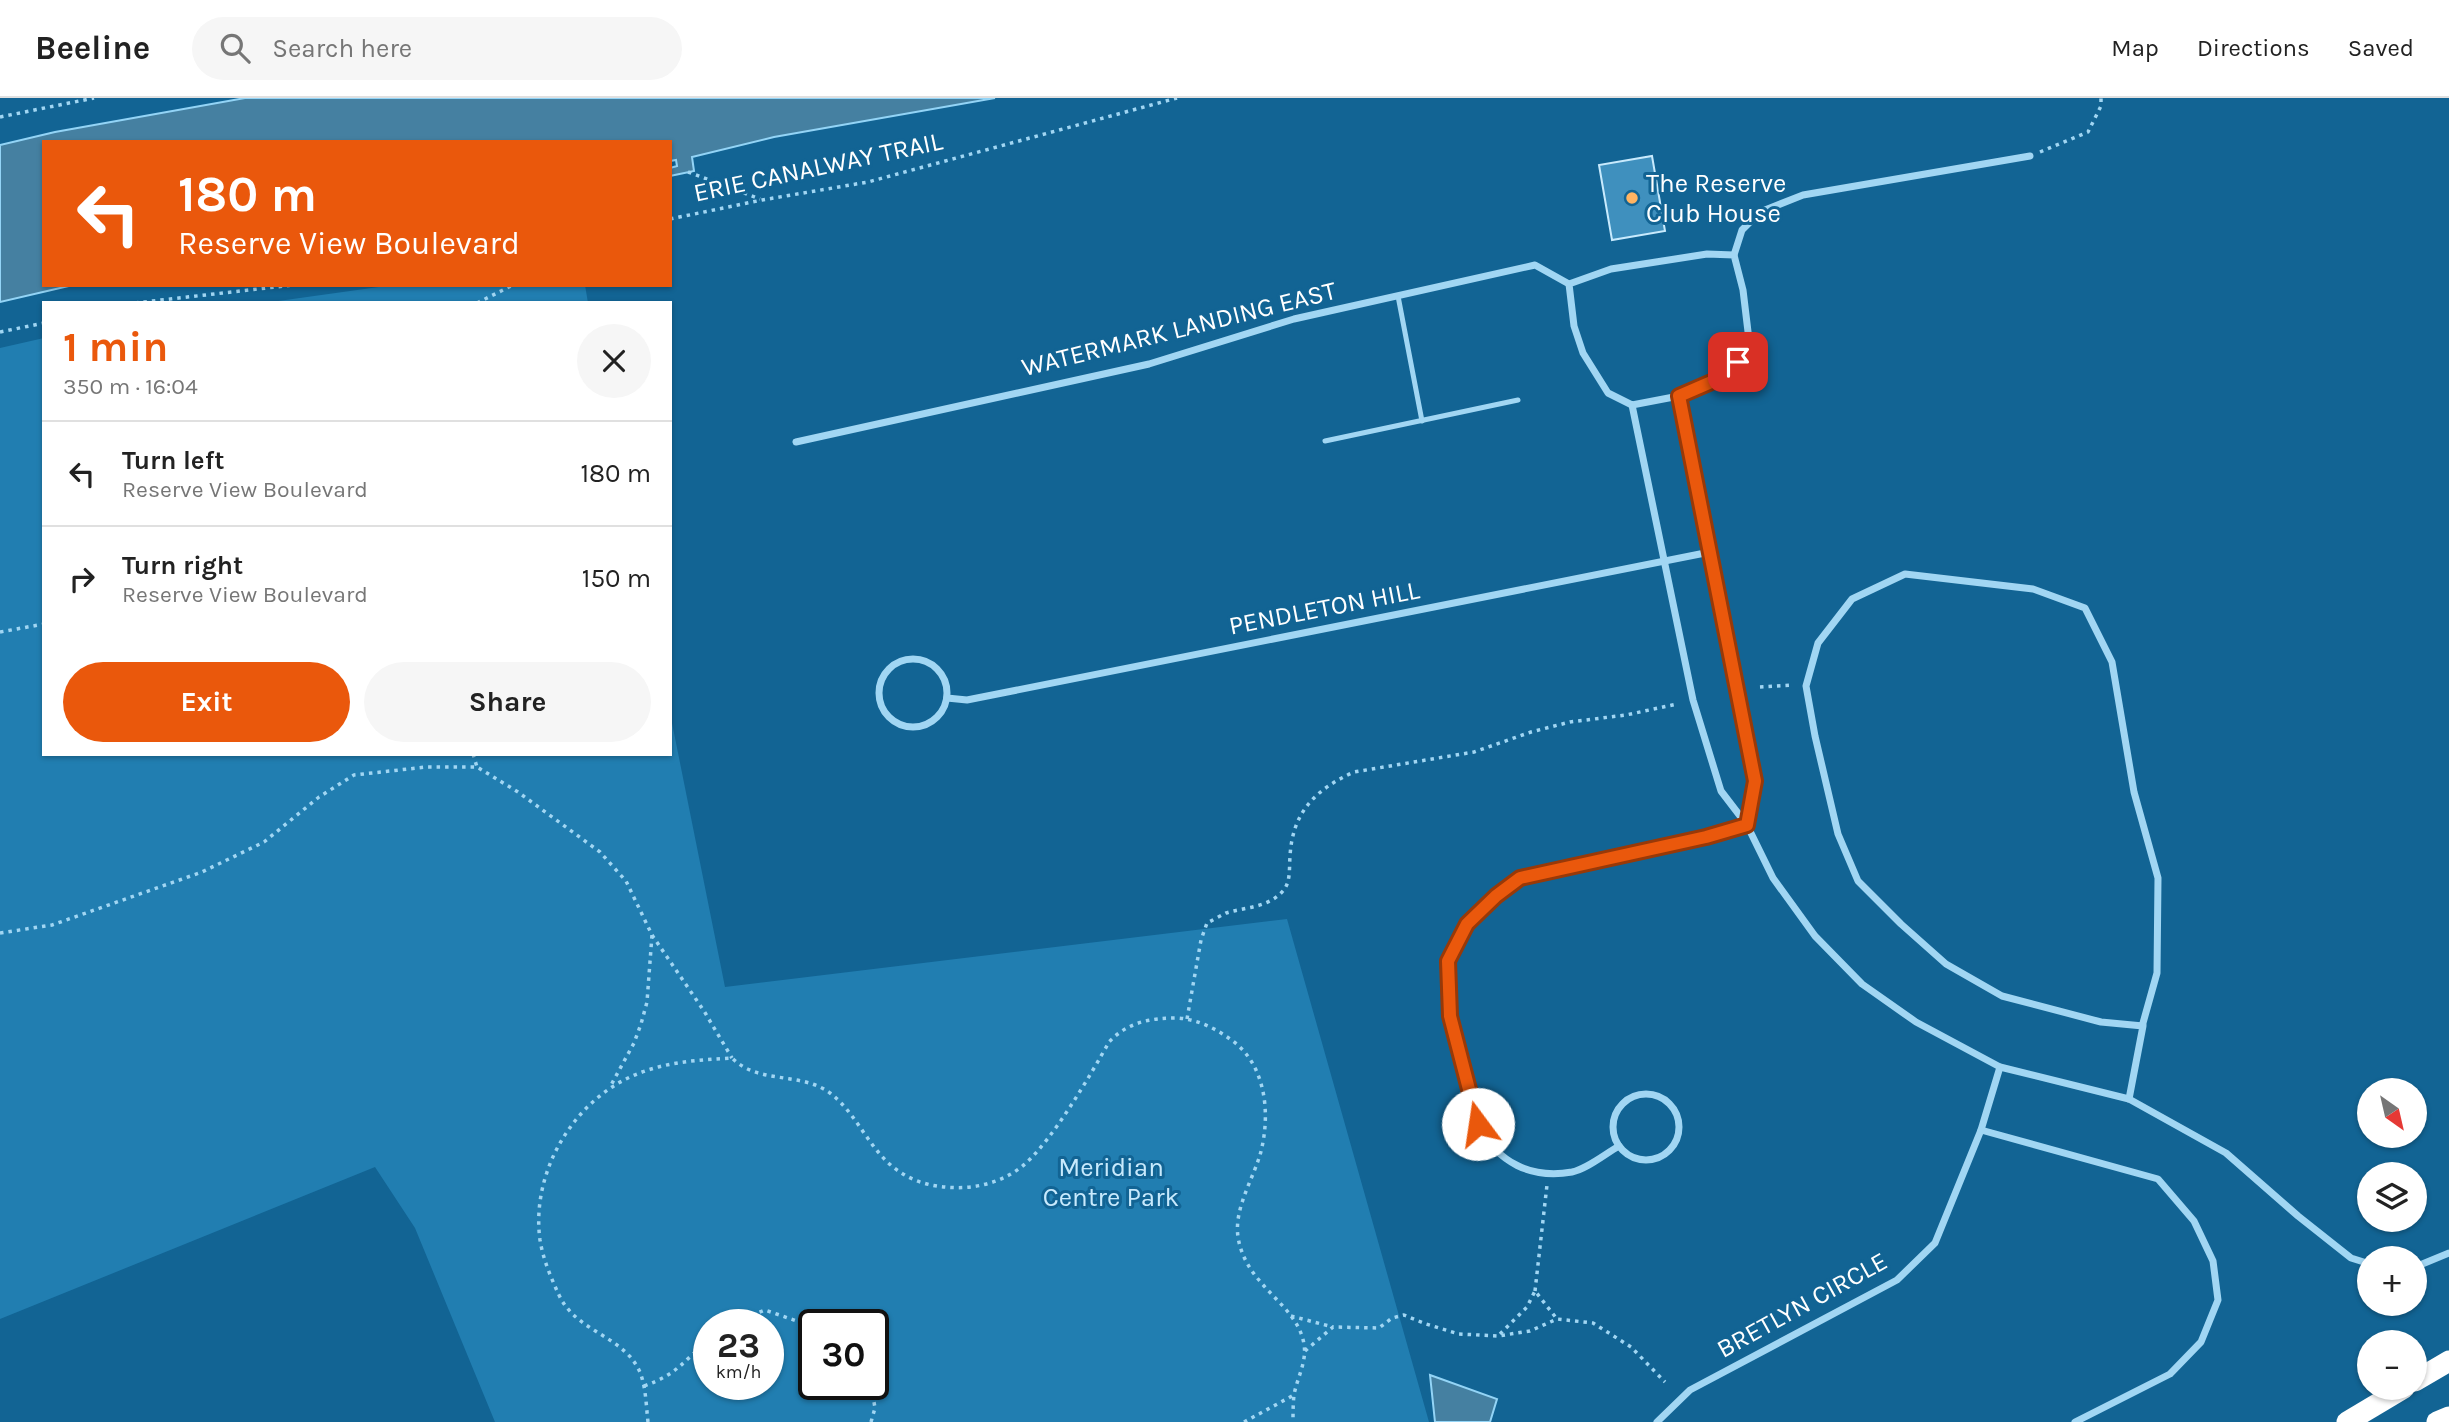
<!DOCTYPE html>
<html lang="en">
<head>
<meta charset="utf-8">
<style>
	:root { --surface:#fff; --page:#f6f6f6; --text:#222; --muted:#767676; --line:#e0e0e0; --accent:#ea580c }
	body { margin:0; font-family:Karla,sans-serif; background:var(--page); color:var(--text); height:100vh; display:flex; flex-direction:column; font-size:26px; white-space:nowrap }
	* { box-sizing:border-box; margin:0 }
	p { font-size:23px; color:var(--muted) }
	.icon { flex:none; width:38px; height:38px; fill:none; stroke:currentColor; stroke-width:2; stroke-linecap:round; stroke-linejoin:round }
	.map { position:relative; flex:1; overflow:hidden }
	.details { position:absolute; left:42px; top:203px; width:630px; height:455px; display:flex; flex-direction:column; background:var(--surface); border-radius:0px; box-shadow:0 2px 5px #0004 }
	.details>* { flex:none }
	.top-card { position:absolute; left:42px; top:42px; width:630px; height:147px; border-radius:0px; box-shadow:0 2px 5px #0004; background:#ea580c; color:#fff; overflow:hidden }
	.needle { width:46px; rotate:146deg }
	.tools { position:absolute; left:2357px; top:980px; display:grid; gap:14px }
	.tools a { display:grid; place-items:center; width:70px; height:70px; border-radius:50%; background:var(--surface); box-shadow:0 2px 5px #0004; font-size:35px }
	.speed { position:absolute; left:693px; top:1211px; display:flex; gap:14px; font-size:35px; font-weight:700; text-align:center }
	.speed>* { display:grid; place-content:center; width:91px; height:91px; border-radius:50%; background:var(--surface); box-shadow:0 2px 5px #0004; line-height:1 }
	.speed small { font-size:18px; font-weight:400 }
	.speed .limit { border:4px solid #111; border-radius:10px; background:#fff; color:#111 }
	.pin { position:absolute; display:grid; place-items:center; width:60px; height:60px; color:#fff; margin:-30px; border-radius:14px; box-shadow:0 4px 10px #0006 }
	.me { position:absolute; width:77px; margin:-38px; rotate:346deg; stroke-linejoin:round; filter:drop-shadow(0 0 5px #0008) }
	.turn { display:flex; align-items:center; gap:24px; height:147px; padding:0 21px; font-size:32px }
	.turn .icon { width:91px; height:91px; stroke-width:2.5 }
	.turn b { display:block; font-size:49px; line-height:60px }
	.round { display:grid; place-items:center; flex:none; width:74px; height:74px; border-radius:37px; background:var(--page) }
	.summary { display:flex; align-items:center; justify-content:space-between; height:119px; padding:0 21px }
	h1 { font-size:42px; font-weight:700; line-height:52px; color:var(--accent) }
	.action { display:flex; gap:14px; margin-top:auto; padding:14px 21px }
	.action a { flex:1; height:80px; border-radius:42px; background:var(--accent); color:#fff; font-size:28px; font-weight:700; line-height:80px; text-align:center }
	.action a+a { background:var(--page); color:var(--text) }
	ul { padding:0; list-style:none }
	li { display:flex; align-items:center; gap:21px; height:105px; padding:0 21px; border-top:2px solid var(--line) }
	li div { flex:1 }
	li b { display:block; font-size:26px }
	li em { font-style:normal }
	header { display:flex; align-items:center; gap:42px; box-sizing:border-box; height:98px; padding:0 35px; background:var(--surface); border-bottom:2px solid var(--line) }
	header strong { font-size:33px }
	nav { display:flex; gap:38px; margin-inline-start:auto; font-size:24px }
	.search { width:490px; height:63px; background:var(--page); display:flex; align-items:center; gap:18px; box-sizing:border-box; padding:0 24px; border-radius:38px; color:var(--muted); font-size:26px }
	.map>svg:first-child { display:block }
	.green { fill:#217eb1; fill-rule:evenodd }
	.water { fill:#4580a1; stroke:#93d4f6; stroke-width:2 }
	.building { fill:#3f90be; stroke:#c8eafd; stroke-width:2 }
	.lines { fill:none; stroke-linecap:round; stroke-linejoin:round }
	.path { stroke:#a1d6f3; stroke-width:3.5; stroke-dasharray:3.5 5; stroke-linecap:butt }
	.service { stroke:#a1d6f3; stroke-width:5 }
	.minor { stroke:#a1d6f3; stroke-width:7 }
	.motorway { stroke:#fff; stroke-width:21 }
	.route-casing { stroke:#983908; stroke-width:18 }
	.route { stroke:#ea580c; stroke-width:12 }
	.poi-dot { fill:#ffb462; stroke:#126494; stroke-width:2.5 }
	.labels { text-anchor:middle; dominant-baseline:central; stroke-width:6; stroke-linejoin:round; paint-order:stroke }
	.street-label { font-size:26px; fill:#fff; stroke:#126494 }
	.poi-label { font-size:26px; fill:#fff; stroke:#126494; text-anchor:start }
	.park-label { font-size:26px; fill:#c8eafd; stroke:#126494 }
</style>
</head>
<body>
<header>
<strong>Beeline</strong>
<div class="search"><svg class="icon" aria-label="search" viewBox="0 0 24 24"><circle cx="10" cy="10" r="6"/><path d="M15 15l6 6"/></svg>Search here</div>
<nav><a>Map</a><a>Directions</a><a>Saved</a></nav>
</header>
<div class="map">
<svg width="2449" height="1324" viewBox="0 0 2449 1324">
	<rect width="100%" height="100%" fill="#126494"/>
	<g class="green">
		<path d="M 393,187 L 585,187 L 588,205 L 264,205 Z"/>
		<path d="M 44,240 L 44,656 L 670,656 L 670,615 L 725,889 L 1287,821 L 1429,1324 L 495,1324 L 415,1130 L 375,1069 L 0,1221 L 0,250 ZM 709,1227 L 768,1227 L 768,1286 L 709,1286 ZM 814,1227 L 873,1227 L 873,1286 L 814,1286 Z"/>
	</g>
	<g class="water">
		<path d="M 245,0 L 995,0 L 774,39 L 692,59 L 694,73 L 670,78 L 670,70 L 677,68 L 676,62 L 670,63 L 670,44 L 44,44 L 44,187 L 73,187 L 0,204 L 0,47 L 55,34 Z"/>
		<path d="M 1430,1277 L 1497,1301 L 1490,1324 L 1435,1324 Z"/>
	</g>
	<path class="building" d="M 1652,58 L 1665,133 L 1612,142 L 1599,67 Z"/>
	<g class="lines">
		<g class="path">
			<path d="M 0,19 L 94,0"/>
			<path d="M 2040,54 L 2088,34 L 2101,8 L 2101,0"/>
			<path d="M 688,74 L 760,101"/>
			<path d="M 670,121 L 762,102 L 868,84 L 1177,0"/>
			<path d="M 135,205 L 293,187"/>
			<path d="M 477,205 L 513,187"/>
			<path d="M 0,234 L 44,225"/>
			<path d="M 0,534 L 44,526"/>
			<path d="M 1760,589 L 1793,587"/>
			<path d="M 473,656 L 477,669"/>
			<path d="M 0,835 L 52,827 L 202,774 L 264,744 L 319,699 L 354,677 L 426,669 L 477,669 L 518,694 L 600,754 L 626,783 L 652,837 L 647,904 L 641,926 L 634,945 L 610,989"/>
			<path d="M 652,837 L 704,913 L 732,960"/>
			<path d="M 1187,921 L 1201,842 L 1207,825 C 1213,822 1220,818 1226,815 C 1245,809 1267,810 1282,794 C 1291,785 1289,771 1290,759 C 1292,714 1316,691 1354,674 L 1474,654 L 1531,634 L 1570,624 L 1626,617 L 1677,606"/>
			<path d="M 1535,1193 L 1547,1087"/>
			<path d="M 1291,1218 L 1333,1229"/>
			<path d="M 728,1227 L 765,1212 L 814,1229"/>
			<path d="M 1500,1236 L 1527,1209 L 1535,1193 L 1557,1221"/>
			<path d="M 1305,1253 L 1333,1229 L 1379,1230 L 1392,1220 L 1404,1217 L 1426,1226 L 1459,1236 L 1498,1238 L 1530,1233 L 1557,1221 L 1593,1225 L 1631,1249 L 1665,1284"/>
			<path d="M 644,1288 C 678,1276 682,1264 709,1242"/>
			<path d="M 648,1324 C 646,1307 646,1287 639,1272 C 622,1237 576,1234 559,1197 C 551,1180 543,1161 540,1142 C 531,1077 570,1008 628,980 C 661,964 696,962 732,960 C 759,987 800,973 830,995 C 858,1016 870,1055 900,1074 C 913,1083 930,1088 945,1089 C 973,1092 1003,1085 1025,1066 C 1053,1041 1090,978 1109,944 C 1128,924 1150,920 1177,920 C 1196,921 1215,930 1230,941 C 1267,966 1271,1018 1260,1057 C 1252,1083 1234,1111 1238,1139 C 1246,1189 1297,1205 1304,1246 C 1307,1264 1297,1280 1294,1297 C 1293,1306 1293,1315 1293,1324"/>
			<path d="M 871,1324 L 875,1310 L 871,1286"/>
			<path d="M 1244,1324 L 1294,1297"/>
		</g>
		<g class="service">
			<path d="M 1398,198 L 1422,323"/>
			<path d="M 1325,343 L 1518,302"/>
		</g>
		<g class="minor">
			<path d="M 1707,156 L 1734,157 L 1743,192 L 1749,242 L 1739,264 L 1716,282 L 1679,298 L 1632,307 L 1608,295 L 1583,255 L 1574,228 L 1569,186 L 1611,171 Z"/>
			<path d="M 1734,157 L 1742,132 L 1760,114 L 1803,97 L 2030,58"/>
			<path d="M 1679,298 L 1755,683 L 1747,727"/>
			<path d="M 1632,307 L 1693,602 L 1721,693 L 1747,727 L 1773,780 L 1815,838 L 1862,886 L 1916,924 L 2000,969 L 2129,1001 L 2226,1055 L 2298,1118 L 2351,1160 L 2370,1166"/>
			<path d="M 796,344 L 1149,266 L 1294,221 L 1535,167 L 1569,186"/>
			<circle cx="913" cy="595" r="34"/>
			<path d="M 947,600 L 967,602 L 1710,454"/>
			<circle cx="1646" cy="1029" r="33"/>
			<path d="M 2129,1001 L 2143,928 L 2143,925 L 2157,875 L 2158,780 L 2134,694 L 2112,564 L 2085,510 L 2033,491 L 1905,476 L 1852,501 L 1818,545 L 1806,588 L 1815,638 L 1838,736 L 1858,783 L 1901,826 L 1946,866 L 2002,898 L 2101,924 L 2143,928"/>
			<path d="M 1981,1032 L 2158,1081 L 2194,1123 L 2213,1163 L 2218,1202 L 2201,1244 L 2170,1276 L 2075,1324"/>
			<path d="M 1619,1048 C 1605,1056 1587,1071 1572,1074 C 1531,1081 1498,1065 1479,1028 C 1469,1008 1466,977 1460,955 C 1454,934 1442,880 1450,860 C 1464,825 1491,803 1520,781 L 1706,739 L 1747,727"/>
			<path d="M 2415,1169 L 2449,1155"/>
			<path d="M 1657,1324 L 1690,1292 L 1897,1182 L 1935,1145 L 1981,1032 L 2000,969"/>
		</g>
		<g class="motorway">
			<path d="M 2415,1283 L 2449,1263"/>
			<path d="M 2347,1324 L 2404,1290"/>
			<path d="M 2437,1324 L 2449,1319"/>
		</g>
	</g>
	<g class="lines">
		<defs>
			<path id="route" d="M 1478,1026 L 1450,918 L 1448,863 L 1467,826 L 1496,798 L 1520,780 L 1706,739 L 1747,727 L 1755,683 L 1679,298 L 1716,282 L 1738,264"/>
		</defs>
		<use href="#route" class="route-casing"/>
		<use href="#route" class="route"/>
	</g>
	<circle class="poi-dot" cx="1632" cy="100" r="7"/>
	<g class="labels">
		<g class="street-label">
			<text transform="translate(818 69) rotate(-12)">ERIE CANALWAY TRAIL</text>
			<text transform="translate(1179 231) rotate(-14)">WATERMARK LANDING EAST</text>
			<text transform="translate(1324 510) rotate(-11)">PENDLETON HILL</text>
			<text transform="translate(1802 1207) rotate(-29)">BRETLYN CIRCLE</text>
		</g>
		<g class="poi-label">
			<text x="1646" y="85">The Reserve<tspan x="1646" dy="30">Club House</tspan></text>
		</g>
		<g class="park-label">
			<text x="1111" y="1069">Meridian<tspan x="1111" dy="30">Centre Park</tspan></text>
		</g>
	</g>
</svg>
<div class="tools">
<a><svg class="needle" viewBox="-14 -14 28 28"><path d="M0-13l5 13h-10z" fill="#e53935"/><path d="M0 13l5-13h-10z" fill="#767676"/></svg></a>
<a><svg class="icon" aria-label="layers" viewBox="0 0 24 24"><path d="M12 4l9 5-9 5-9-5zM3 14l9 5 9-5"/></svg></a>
<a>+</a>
<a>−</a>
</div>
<div class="speed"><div>23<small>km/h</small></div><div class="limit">30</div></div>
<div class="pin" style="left:1738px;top:264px;background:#d93025"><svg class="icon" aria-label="arrive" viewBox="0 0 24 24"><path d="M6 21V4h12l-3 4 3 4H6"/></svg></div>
<svg class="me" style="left:1478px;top:1026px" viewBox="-20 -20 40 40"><circle r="19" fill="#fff"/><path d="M0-13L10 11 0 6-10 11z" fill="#ea580c"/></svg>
<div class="top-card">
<div class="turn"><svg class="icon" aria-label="left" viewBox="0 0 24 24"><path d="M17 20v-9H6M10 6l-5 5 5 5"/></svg><div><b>180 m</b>Reserve View Boulevard</div></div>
</div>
<section class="details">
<div class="summary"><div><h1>1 min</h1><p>350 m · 16:04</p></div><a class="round"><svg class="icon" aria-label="close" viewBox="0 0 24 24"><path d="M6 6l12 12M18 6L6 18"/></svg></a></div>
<ul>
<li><svg class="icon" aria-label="left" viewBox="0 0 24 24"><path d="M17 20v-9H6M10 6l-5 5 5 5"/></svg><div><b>Turn left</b><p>Reserve View Boulevard</p></div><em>180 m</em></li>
<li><svg class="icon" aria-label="right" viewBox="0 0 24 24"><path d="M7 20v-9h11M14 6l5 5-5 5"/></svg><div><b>Turn right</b><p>Reserve View Boulevard</p></div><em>150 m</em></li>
</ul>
<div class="action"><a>Exit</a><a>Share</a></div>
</section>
</div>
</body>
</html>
